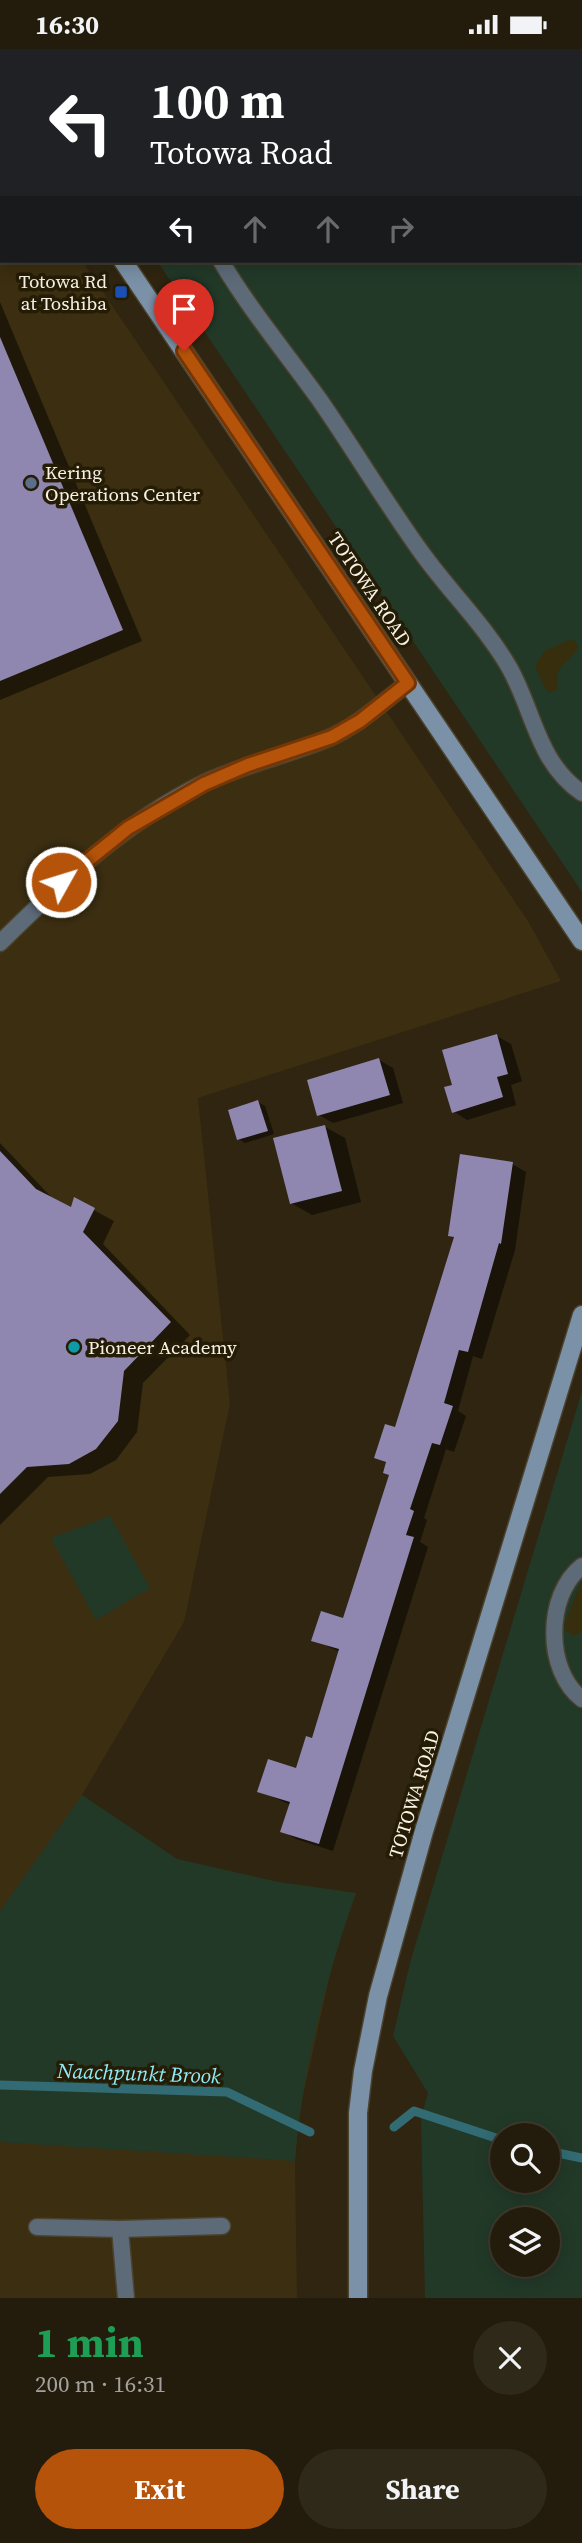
<!DOCTYPE html>
<html lang="en">
<head>
<meta charset="utf-8">
<style>
	:root { --surface:#231c0c; --page:#2f291a; --text:#f1f3f6; --muted:#a3a19d; --line:#403a2d; --accent:#b45309 }
	body { margin:0; font-family:"Source Serif 4",serif; background:var(--page); color:var(--text); height:100vh; display:flex; flex-direction:column; font-size:26px; white-space:nowrap }
	* { box-sizing:border-box; margin:0 }
	p { font-size:23px; color:var(--muted) }
	.icon { flex:none; width:38px; height:38px; fill:none; stroke:currentColor; stroke-width:2; stroke-linecap:round; stroke-linejoin:round }
	.map { position:relative; height:2249px; overflow:hidden }
	.side { display:flex; flex-direction:column; background:var(--surface); flex:1 }
	.side>* { flex:none }
	.banner { position:absolute; left:0px; top:0px; width:583px; height:214px; box-shadow:0 4px 18px #0003,0 0 0 2px var(--line); background:#202124; color:#fff; overflow:hidden }
	.fabs { position:absolute; left:490px; top:2074px; display:grid; gap:14px }
	.fabs a { display:grid; place-items:center; width:70px; height:70px; border-radius:50%; background:var(--surface); box-shadow:0 4px 18px #0003,0 0 0 2px var(--line); font-size:35px }
	.pin { position:absolute; display:grid; place-items:center; width:60px; height:60px; color:#fff; margin:-72px -30px; border-radius:50% 50% 50% 0; rotate:-45deg; box-shadow:0 0 7px #0007 }
	.pin .icon { rotate:45deg }
	.me { position:absolute; width:77px; margin:-38px; rotate:51deg; stroke-linejoin:round; filter:drop-shadow(0 0 5px #0008) }
	.turn { display:flex; align-items:center; gap:24px; height:147px; padding:0 35px; font-size:32px }
	.turn .icon { width:91px; height:91px; stroke-width:2.5 }
	.turn b { display:block; font-size:49px; line-height:60px }
	.lanes { display:flex; align-items:center; height:66px; padding:0 35px; background:#0003; justify-content:center; gap:35px; direction:ltr }
	.lanes .off { opacity:.35 }
	.round { display:grid; place-items:center; flex:none; width:74px; height:74px; border-radius:37px; background:var(--page) }
	.overview { display:flex; align-items:center; justify-content:space-between; height:119px; padding:0 35px }
	h1 { font-size:42px; font-weight:700; line-height:52px; color:#1e9e55 }
	.button { display:flex; gap:14px; margin-top:auto; padding:14px 35px }
	.button a { flex:1; height:80px; border-radius:42px; background:var(--accent); color:#fff; font-size:28px; font-weight:700; line-height:80px; text-align:center }
	.button a+a { background:var(--page); color:var(--text) }
	.status { display:flex; justify-content:space-between; align-items:center; height:49px; padding:0 35px; background:var(--surface); direction:ltr }
	.status svg { height:19px; fill:currentColor }
	.map>svg:first-child { display:block }
	.built { fill:#3b2e11 }
	.green { fill:#223928; fill-rule:evenodd }
	.sand { fill:#362e0d }
	.shadow { fill:#0007 }
	.lines { fill:none; stroke-linecap:round; stroke-linejoin:round }
	.stream { stroke:#326b73; stroke-width:9 }
	.building { fill:#8f87af }
	.service-casing { stroke:#4b422e; stroke-width:19 }
	.secondary-casing { stroke:#4b422e; stroke-width:21 }
	.service { stroke:#5d6a78; stroke-width:16 }
	.secondary { stroke:#7b91a7; stroke-width:18 }
	.route-casing { stroke:#753606; stroke-width:18 }
	.route { stroke:#b45309; stroke-width:12 }
	.transit-dot { fill:#1a4fb4; stroke:#251c06; stroke-width:2.5 }
	.service-dot { fill:#5c6f8a; stroke:#251c06; stroke-width:2.5 }
	.culture-dot { fill:#0f9aa8; stroke:#251c06; stroke-width:2.5 }
	.labels { text-anchor:middle; dominant-baseline:central; stroke-width:7; stroke-linejoin:round; paint-order:stroke }
	.poi-label { font-size:19px; fill:#f8f2e5; stroke:#251c06; text-anchor:start }
	.street-label { font-size:19px; fill:#f8f2e5; stroke:#251c06 }
	.water-label { font-size:21px; font-style:italic; fill:#8eecf8; stroke:#251c06 }
</style>
</head>
<body>
<div class="status"><b>16:30</b><svg viewBox="0 0 49 12"><path d="M0 12V9h3v3zM5 12V6h3v6zM10 12V3h3v9zM15 12V0h3v12zM26 1h20v11H26zM47 4h2v5h-2z"/></svg></div>
<div class="map">
<svg width="582" height="2249" viewBox="0 0 582 2249">
	<rect width="100%" height="100%" fill="#2f2510"/>
	<path class="built" d="M 0,90 L 2,212 L 82,212 L 528,872 L 561,932 L 198,1049 L 230,1355 L 184,1573 L 82,1746 L 177,1810 L 278,1833 L 356,1844 L 335,1903 L 299,2065 L 295,2112 L 297,2249 L 0,2249 Z"/>
	<g class="green">
		<path d="M 14,0 L 582,0 L 582,843 L 157,212 L 581,212 L 581,2 Z"/>
		<path d="M 582,1342 L 582,2249 L 425,2249 L 421,2069 L 428,2044 L 393,1987 L 410,1914 ZM 502,2086 L 548,2086 L 548,2132 L 502,2132 ZM 502,2170 L 548,2170 L 548,2216 L 502,2216 Z"/>
		<path d="M 110,1467 L 150,1539 L 96,1571 L 51,1489 Z"/>
		<path d="M 82,1746 L 177,1810 L 278,1833 L 356,1844 C 326,1929 302,2022 295,2112 L 0,2093 L 0,1862 Z"/>
	</g>
	<g class="sand">
		<path d="M 569,591 L 575,592 L 578,599 C 566,617 556,613 557,640 L 550,644 L 545,640 L 535,617 L 545,602 Z"/>
		<path d="M 582,1531 L 582,1583 L 573,1587 L 565,1581 L 564,1576 Z"/>
	</g>
	<g class="shadow">
		<path d="M 0,253 L 142,592 L 0,651 Z"/>
		<path d="M 497,987 L 511,995 L 522,1032 L 511,1036 L 516,1056 L 467,1071 L 453,1062 L 454,1037 Z"/>
		<path d="M 379,1011 L 393,1019 L 403,1054 L 333,1074 L 319,1066 Z"/>
		<path d="M 258,1053 L 265,1057 L 274,1085 L 245,1094 L 239,1090 Z"/>
		<path d="M 325,1078 L 345,1089 L 361,1153 L 312,1166 L 291,1154 Z"/>
		<path d="M 0,1094 L 54,1151 L 71,1160 L 75,1151 L 114,1172 L 103,1195 L 190,1286 L 143,1334 L 137,1383 L 116,1411 L 90,1425 L 48,1428 L 0,1476 Z"/>
		<path d="M 512,1115 L 526,1123 L 515,1201 L 482,1310 L 473,1307 L 458,1362 L 466,1367 L 454,1403 L 446,1400 L 424,1469 L 427,1471 L 420,1493 L 428,1498 L 333,1802 L 296,1790 L 282,1782 L 291,1756 L 259,1742 L 297,1722 L 313,1691 L 340,1603 L 314,1591 L 344,1571 L 391,1427 L 388,1415 L 376,1408 L 396,1381 L 455,1189 L 450,1186 Z"/>
	</g>
	<g class="lines">
		<g class="stream">
			<path d="M 0,2036 L 227,2043 L 310,2083"/>
			<path d="M 394,2078 L 414,2062 L 502,2091"/>
			<path d="M 548,2102 L 582,2109"/>
		</g>
	</g>
	<g class="building">
		<path d="M 0,288 L 123,581 L 0,632 Z"/>
		<path d="M 497,985 L 508,1025 L 497,1028 L 503,1048 L 452,1064 L 444,1038 L 452,1036 L 442,1001 Z"/>
		<path d="M 379,1009 L 390,1046 L 317,1067 L 307,1031 Z"/>
		<path d="M 258,1051 L 268,1082 L 237,1091 L 228,1061 Z"/>
		<path d="M 325,1076 L 342,1142 L 290,1155 L 273,1089 Z"/>
		<path d="M 0,1102 L 36,1140 L 71,1158 L 74,1148 L 95,1159 L 83,1183 L 171,1273 L 124,1322 L 118,1372 L 96,1400 L 69,1415 L 27,1418 L 0,1445 Z"/>
		<path d="M 460,1105 L 513,1113 L 501,1195 L 499,1194 L 468,1303 L 459,1301 L 444,1354 L 453,1357 L 440,1396 L 432,1394 L 410,1460 L 414,1462 L 406,1486 L 414,1488 L 319,1795 L 280,1783 L 290,1753 L 257,1743 L 268,1710 L 296,1719 L 306,1687 L 312,1689 L 339,1600 L 311,1592 L 321,1562 L 343,1569 L 389,1426 L 383,1424 L 386,1413 L 374,1409 L 385,1375 L 395,1378 L 454,1188 L 448,1187 Z"/>
	</g>
	<g class="lines">
		<defs>
			<g id="service">
				<path d="M 76,0 L 77,2"/>
				<path d="M 221,212 C 250,261 286,304 319,350 C 353,399 384,451 419,500 C 447,540 484,575 509,618 C 534,662 537,713 582,744"/>
				<path d="M 0,894 C 63,832 123,774 204,734 C 245,715 288,706 329,689 C 359,676 383,653 408,634"/>
				<path d="M 582,1517 C 545,1546 545,1622 582,1650"/>
				<path d="M 37,2178 L 120,2180 L 222,2177"/>
				<path d="M 120,2180 L 126,2249"/>
			</g>
			<g id="secondary">
				<path d="M 0,29 L 2,32"/>
				<path d="M 123,212 L 582,892"/>
				<path d="M 358,2249 L 358,2064 L 363,2022 L 378,1947 L 424,1782 L 582,1266"/>
			</g>
		</defs>
		<use href="#service" class="service-casing"/>
		<use href="#secondary" class="secondary-casing"/>
		<use href="#service" class="service"/>
		<use href="#secondary" class="secondary"/>
	</g>
	<g class="lines">
		<defs>
			<path id="route" d="M 61,833 L 128,779 L 204,735 L 248,716 L 332,688 L 360,672 L 408,634 L 184,302"/>
		</defs>
		<use href="#route" class="route-casing"/>
		<use href="#route" class="route"/>
	</g>
	<rect class="transit-dot" x="114" y="236" width="14" height="14" rx="3.5"/>
	<circle class="service-dot" cx="31" cy="434" r="7"/>
	<circle class="culture-dot" cx="74" cy="1298" r="7"/>
	<g class="labels">
		<g class="poi-label">
			<text x="107" y="232" text-anchor="end">Totowa Rd<tspan x="107" dy="22">at Toshiba</tspan></text>
			<text x="45" y="423">Kering<tspan x="45" dy="22">Operations Center</tspan></text>
			<text x="88" y="1298">Pioneer Academy</text>
		</g>
		<g class="street-label">
			<text transform="translate(370 540) rotate(56)">TOTOWA ROAD</text>
			<text transform="translate(414 1745) rotate(-73)">TOTOWA ROAD</text>
		</g>
		<g class="water-label">
			<text transform="translate(139 2024) rotate(2)">Naachpunkt Brook</text>
		</g>
	</g>
</svg>
<div class="fabs">
<a><svg class="icon" aria-label="search" viewBox="0 0 24 24"><circle cx="10" cy="10" r="6"/><path d="M15 15l6 6"/></svg></a>
<a><svg class="icon" aria-label="layers" viewBox="0 0 24 24"><path d="M12 4l9 5-9 5-9-5zM3 14l9 5 9-5"/></svg></a>
</div>
<div class="pin" style="left:184px;top:302px;background:#d93025"><svg class="icon" aria-label="arrive" viewBox="0 0 24 24"><path d="M6 21V4h12l-3 4 3 4H6"/></svg></div>
<svg class="me" style="left:61px;top:833px" viewBox="-20 -20 40 40"><circle r="17" fill="#b45309" stroke="#fff" stroke-width="3"/><path d="M0-11L8 9 0 5-8 9z" fill="#fff"/></svg>
<div class="banner">
<div class="turn"><svg class="icon" aria-label="left" viewBox="0 0 24 24"><path d="M17 20v-9H6M10 6l-5 5 5 5"/></svg><div><b>100 m</b>Totowa Road</div></div>
<div class="lanes"><svg class="icon" aria-label="left" viewBox="0 0 24 24"><path d="M17 20v-9H6M10 6l-5 5 5 5"/></svg><svg class="icon off" aria-label="ahead" viewBox="0 0 24 24"><path d="M12 20V5M6 11l6-6 6 6"/></svg><svg class="icon off" aria-label="ahead" viewBox="0 0 24 24"><path d="M12 20V5M6 11l6-6 6 6"/></svg><svg class="icon off" aria-label="right" viewBox="0 0 24 24"><path d="M7 20v-9h11M14 6l5 5-5 5"/></svg></div>
</div>
</div>
<section class="side">
<div class="overview"><div><h1>1 min</h1><p>200 m · 16:31</p></div><a class="round"><svg class="icon" aria-label="close" viewBox="0 0 24 24"><path d="M6 6l12 12M18 6L6 18"/></svg></a></div>
<div class="button"><a>Exit</a><a>Share</a></div>
</section>
</body>
</html>
